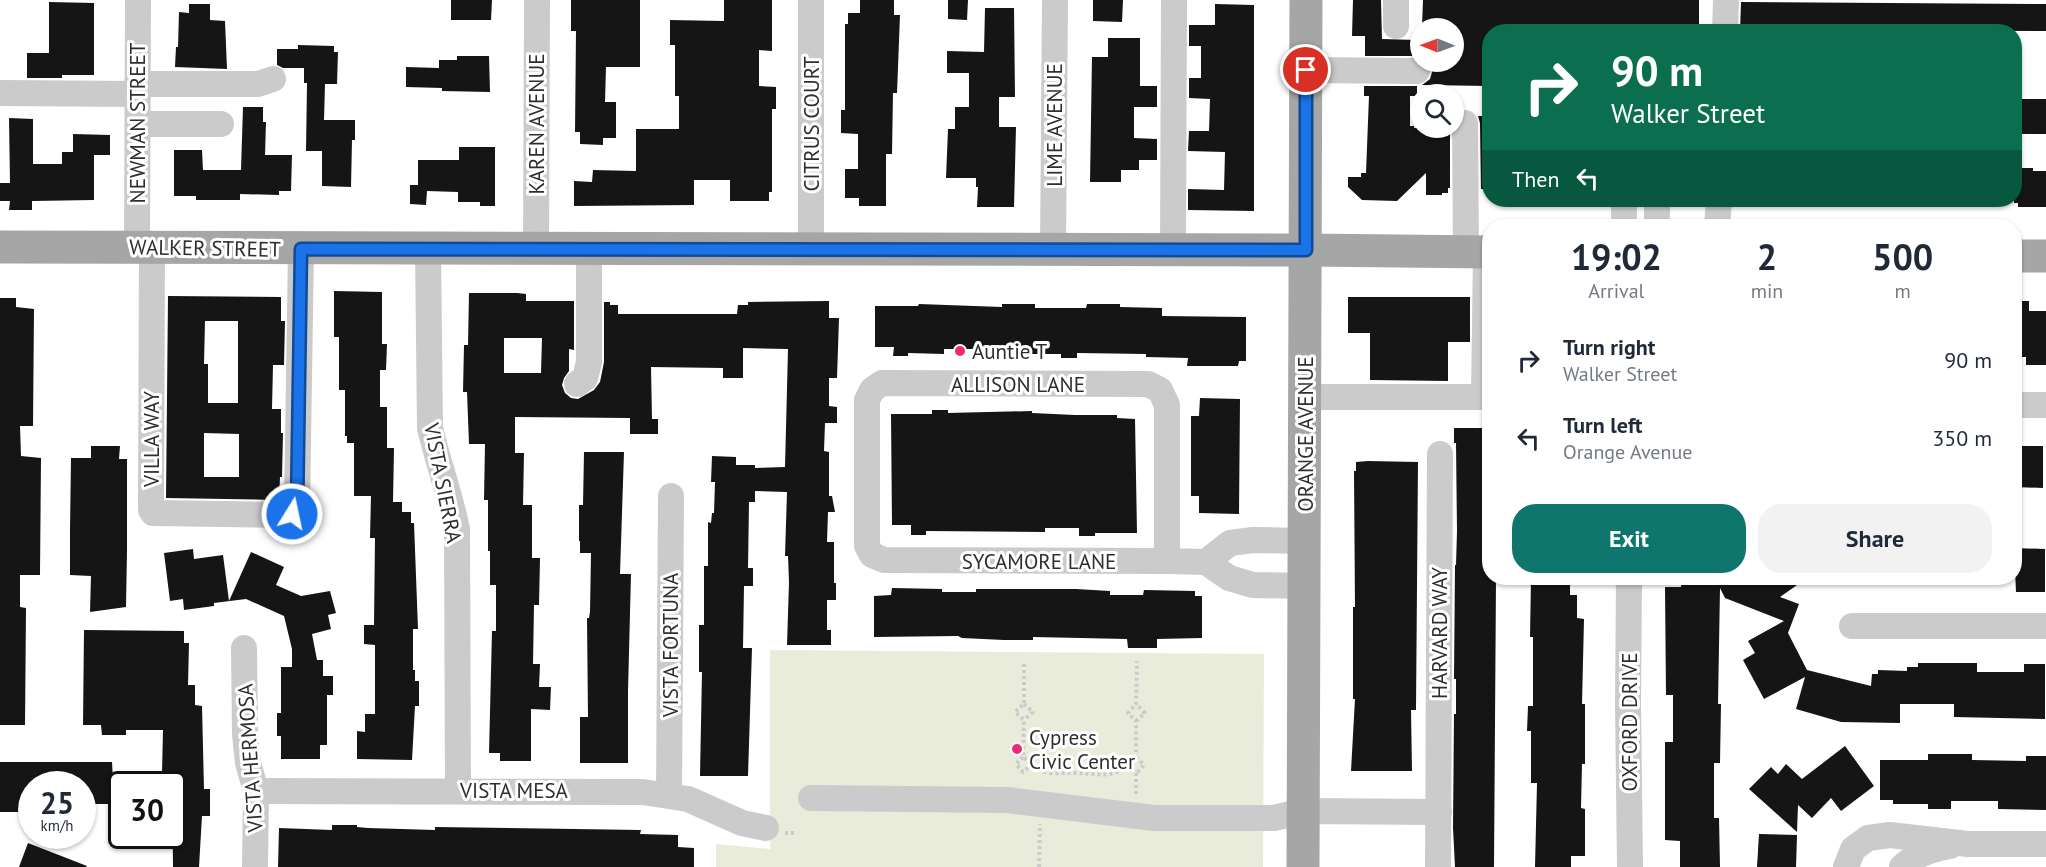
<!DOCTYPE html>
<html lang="en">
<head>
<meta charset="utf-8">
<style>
	:root { --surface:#fff; --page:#f2f2f3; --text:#1f2937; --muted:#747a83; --accent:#0f766e }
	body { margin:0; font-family:"PT Sans",sans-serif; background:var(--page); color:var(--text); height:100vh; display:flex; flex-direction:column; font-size:22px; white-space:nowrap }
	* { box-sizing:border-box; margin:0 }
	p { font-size:20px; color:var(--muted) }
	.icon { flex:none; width:33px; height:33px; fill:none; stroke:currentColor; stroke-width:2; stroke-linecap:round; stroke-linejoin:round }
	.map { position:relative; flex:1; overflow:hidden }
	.details { position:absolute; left:1482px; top:219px; width:540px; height:366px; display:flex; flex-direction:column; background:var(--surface); border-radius:24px; box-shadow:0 2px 4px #0004 }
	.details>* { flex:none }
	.guide { position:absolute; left:1482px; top:24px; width:540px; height:183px; border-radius:24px; box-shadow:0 2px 4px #0004; background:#0b6e4f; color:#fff; overflow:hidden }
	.needle { width:39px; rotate:271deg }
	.tools { position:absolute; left:1410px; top:18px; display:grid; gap:12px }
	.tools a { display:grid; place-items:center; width:54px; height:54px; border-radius:50%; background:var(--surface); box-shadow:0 2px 4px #0004; font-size:30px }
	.speed { position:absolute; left:18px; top:771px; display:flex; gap:12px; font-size:30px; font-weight:700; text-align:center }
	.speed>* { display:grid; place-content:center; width:78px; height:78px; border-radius:50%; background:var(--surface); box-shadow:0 2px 4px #0004; line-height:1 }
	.speed small { font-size:15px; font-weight:400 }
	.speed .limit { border:3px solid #111; border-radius:9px; background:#fff; color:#111 }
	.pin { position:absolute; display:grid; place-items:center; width:51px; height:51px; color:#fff; margin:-26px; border:3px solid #fff; border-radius:50%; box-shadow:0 2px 6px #0007 }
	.me { position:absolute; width:66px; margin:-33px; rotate:10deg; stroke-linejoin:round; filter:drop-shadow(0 0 4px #0008) }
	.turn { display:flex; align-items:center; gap:21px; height:126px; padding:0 30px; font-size:27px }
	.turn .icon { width:78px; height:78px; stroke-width:2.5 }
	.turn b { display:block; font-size:42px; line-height:51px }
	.then { display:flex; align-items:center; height:57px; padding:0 30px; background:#0003; gap:12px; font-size:22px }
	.eta { display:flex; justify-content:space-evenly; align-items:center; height:102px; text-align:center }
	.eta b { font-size:36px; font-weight:700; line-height:42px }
	.button { display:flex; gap:12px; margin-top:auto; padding:12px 30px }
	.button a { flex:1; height:69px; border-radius:24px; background:var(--accent); color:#fff; font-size:24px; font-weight:700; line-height:69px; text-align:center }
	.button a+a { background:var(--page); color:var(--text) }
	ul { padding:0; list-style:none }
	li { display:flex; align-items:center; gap:18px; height:78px; padding:0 30px }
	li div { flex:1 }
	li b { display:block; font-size:22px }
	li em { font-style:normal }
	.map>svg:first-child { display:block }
	.green { fill:#e9ecdb }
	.building { fill:#151515; fill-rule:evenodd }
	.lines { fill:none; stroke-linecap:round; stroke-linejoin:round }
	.path { stroke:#cbcbcb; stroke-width:4; stroke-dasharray:3 3; stroke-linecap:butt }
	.minor { stroke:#cbcbcb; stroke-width:26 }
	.major { stroke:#a6a6a6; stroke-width:33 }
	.route-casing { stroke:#114b97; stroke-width:15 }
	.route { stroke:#1a73e8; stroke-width:10 }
	.poi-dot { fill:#eb2a72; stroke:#fff; stroke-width:2 }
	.labels { text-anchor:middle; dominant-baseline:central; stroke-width:6; stroke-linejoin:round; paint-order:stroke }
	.street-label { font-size:21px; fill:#2e2e2e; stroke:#fff }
	.poi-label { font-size:21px; fill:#2e2e2e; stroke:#fff; text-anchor:start }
</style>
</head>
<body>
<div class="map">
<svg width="2046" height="867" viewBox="0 0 2046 867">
	<rect width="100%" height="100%" fill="#fff"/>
	<path class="green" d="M 770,650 L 1264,654 L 1263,867 L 716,867 L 716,844 L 770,849 Z"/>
	<g class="building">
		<path d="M 451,0 L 492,0 L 491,20 L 451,20 Z"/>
		<path d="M 571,0 L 640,0 L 640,67 L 606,67 L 605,102 L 616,102 L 616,138 L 603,138 L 603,145 L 580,144 L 580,132 L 575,132 L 576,31 L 571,31 Z"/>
		<path d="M 724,0 L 772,0 L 772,51 L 759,50 L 759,86 L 776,87 L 776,109 L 772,109 L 772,192 L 769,192 L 769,201 L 730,201 L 730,180 L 694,180 L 694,205 L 574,206 L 574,181 L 592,182 L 593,170 L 636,171 L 636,129 L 679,129 L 679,96 L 675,96 L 675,45 L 670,45 L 670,20 L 724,21 Z"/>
		<path d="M 860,0 L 894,0 L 894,15 L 900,15 L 897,93 L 893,93 L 892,154 L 886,154 L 886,206 L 859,206 L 859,198 L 845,198 L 845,169 L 858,169 L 858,134 L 841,133 L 841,110 L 845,110 L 845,24 L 848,24 L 848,13 L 860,13 Z"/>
		<path d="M 948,0 L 968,0 L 967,20 L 948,19 Z"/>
		<path d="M 1093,0 L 1123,0 L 1122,22 L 1093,21 Z"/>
		<path d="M 1353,0 L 1381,0 L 1382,39 L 1417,40 L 1417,56 L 1365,56 L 1365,36 L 1352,36 Z"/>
		<path d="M 1423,0 L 1699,0 L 1699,32 L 1490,32 L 1490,86 L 1422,85 L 1430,79 L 1432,72 L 1428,62 L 1454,62 L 1454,27 L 1422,26 Z"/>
		<path d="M 49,2 L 94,3 L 94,75 L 62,75 L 62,78 L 27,78 L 27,53 L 49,53 Z"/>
		<path d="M 1741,2 L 2046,4 L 2046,31 L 1763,30 L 1763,32 L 1740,32 Z"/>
		<path d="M 189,4 L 210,4 L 210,20 L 225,21 L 227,69 L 175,67 L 176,47 L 178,47 L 179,12 L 189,13 Z"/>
		<path d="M 1215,4 L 1254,5 L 1254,211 L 1188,210 L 1188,189 L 1224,190 L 1225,152 L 1188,151 L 1189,131 L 1209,131 L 1210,99 L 1189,98 L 1189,78 L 1201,78 L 1201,46 L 1189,46 L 1189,25 L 1215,25 Z"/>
		<path d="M 985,8 L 1014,8 L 1015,97 L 999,97 L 999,127 L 1016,127 L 1014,207 L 977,207 L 978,187 L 976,187 L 976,178 L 946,178 L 948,129 L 955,129 L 955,107 L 969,107 L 969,73 L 947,73 L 947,51 L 984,52 Z"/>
		<path d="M 1108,38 L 1140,38 L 1140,86 L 1157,86 L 1157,107 L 1134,107 L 1134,138 L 1157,139 L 1157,160 L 1139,160 L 1139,170 L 1121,170 L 1121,182 L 1090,182 L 1092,57 L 1108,57 Z"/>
		<path d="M 298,45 L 334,46 L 334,52 L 338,52 L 337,84 L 325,84 L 324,120 L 355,120 L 355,140 L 352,140 L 351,187 L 322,186 L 322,151 L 306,151 L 307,83 L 304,83 L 304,68 L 283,68 L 277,65 L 277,49 L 298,49 Z"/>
		<path d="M 457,56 L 489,56 L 490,92 L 442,91 L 442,88 L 406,87 L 406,67 L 439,68 L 439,60 L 457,60 Z"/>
		<path d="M 1364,86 L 1417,86 L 1417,96 L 1410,96 L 1410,126 L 1414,126 L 1414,128 L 1450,128 L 1450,188 L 1448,188 L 1448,193 L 1442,193 L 1442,195 L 1426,195 L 1426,173 L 1397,201 L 1362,200 L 1348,187 L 1348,177 L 1361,177 L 1361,173 L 1366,173 L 1369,96 L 1364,96 Z"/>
		<rect x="2014" y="99" width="32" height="35"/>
		<path d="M 243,107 L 263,107 L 263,122 L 266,122 L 265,155 L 292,155 L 291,191 L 279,191 L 279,195 L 240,194 L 240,200 L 196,200 L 196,196 L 174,196 L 174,150 L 202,150 L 203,170 L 241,170 Z"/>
		<path d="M 1478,116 L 1490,116 L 1490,189 L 1481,189 L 1480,123 Z"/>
		<path d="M 9,118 L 33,119 L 33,164 L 62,164 L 62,152 L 73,152 L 73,134 L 110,135 L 110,155 L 94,155 L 94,200 L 32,201 L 32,210 L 9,210 L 10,201 L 0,201 L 0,183 L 10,183 Z"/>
		<path d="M 459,147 L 495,147 L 495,206 L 480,206 L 480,202 L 458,202 L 458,192 L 427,191 L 426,205 L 410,204 L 410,185 L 418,185 L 418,160 L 459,160 Z"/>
		<path d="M 2014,168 L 2033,168 L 2033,171 L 2046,171 L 2046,207 L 2018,207 L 2018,203 L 2014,203 Z"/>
		<path d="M 334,291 L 382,292 L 382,344 L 387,344 L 386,370 L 380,370 L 380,407 L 387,407 L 387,448 L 394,448 L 393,502 L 402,502 L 402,512 L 411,512 L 411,523 L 414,523 L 418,629 L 413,629 L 413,670 L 415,670 L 415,681 L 419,681 L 419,706 L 415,706 L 412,760 L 357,759 L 357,731 L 365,732 L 365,714 L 375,714 L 375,645 L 364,644 L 364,625 L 374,625 L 375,538 L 370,538 L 371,496 L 354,496 L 354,443 L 347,443 L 347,436 L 345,436 L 345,390 L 339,390 L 339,337 L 334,337 Z"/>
		<path d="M 469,293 L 517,293 L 526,294 L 526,301 L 574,301 L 574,350 L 569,349 L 569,371 L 564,378 L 562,385 L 565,393 L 571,398 L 578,399 L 594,390 L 600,382 L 604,362 L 604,302 L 610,302 L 610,305 L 618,305 L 618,314 L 737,314 L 738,305 L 748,305 L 748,302 L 829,301 L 829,318 L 839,318 L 837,378 L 829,378 L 829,406 L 837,407 L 837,423 L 825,423 L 824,451 L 829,452 L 829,496 L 832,496 L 835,512 L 828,512 L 827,542 L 834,542 L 834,583 L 836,583 L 836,600 L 827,600 L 827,630 L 831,630 L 831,645 L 787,645 L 789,582 L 788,556 L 785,556 L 787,492 L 755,491 L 755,502 L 749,502 L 748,568 L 753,568 L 753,586 L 744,586 L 743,648 L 752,648 L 748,776 L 700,776 L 702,672 L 699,672 L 699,625 L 704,625 L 704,566 L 708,566 L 708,522 L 711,523 L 712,513 L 714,513 L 715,482 L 711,482 L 712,456 L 736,457 L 736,465 L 755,465 L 755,468 L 785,467 L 788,349 L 743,348 L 743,378 L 723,378 L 723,368 L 651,367 L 652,419 L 658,419 L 658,434 L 630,434 L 630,418 L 515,417 L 515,453 L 524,453 L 523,505 L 532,505 L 532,558 L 540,558 L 539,605 L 534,605 L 533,664 L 540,664 L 539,687 L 551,687 L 550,710 L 531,709 L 531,761 L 500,761 L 500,753 L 489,753 L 492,631 L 496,631 L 496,585 L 490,585 L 490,551 L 488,551 L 488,500 L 484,500 L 485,444 L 469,444 L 467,392 L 463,392 L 464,345 L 468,345 ZM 504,338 L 542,338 L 541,373 L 504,373 Z"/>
		<path d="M 168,296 L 281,297 L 281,321 L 285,321 L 284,365 L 273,365 L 272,409 L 281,409 L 281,433 L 283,433 L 282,477 L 280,477 L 279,500 L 166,498 ZM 205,321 L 238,321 L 238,403 L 208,403 L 208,364 L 204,364 ZM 204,433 L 239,434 L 239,477 L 204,477 Z"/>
		<path d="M 1348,297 L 1470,297 L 1470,342 L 1448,342 L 1448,381 L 1370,380 L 1370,333 L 1348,333 Z"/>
		<path d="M 0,298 L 16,298 L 16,307 L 34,309 L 33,426 L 20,426 L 21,456 L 41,458 L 40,575 L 20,575 L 20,607 L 26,608 L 25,725 L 0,725 Z"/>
		<path d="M 2014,301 L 2029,301 L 2029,311 L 2046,311 L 2046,365 L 2026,365 L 2026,357 L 2014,357 Z"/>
		<path d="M 919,304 L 1002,307 L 1002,304 L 1035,304 L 1035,308 L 1086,308 L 1087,304 L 1120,304 L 1120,307 L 1162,308 L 1162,316 L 1246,317 L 1246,361 L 1239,361 L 1238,366 L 1187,366 L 1188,358 L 1146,357 L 1146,354 L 1077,353 L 1077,358 L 1061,358 L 1061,354 L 992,354 L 992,357 L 977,357 L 978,349 L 944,349 L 944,354 L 908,353 L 908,356 L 893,356 L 894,347 L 875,347 L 875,306 L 918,306 Z"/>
		<path d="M 1200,398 L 1240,399 L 1239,514 L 1199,513 L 1199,496 L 1191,496 L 1191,416 L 1199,416 Z"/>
		<path d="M 932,410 L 948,410 L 948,413 L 1032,411 L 1032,413 L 1075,415 L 1117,415 L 1117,418 L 1135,419 L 1137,533 L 1095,533 L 1095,536 L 1079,536 L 1079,528 L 1045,528 L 1045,532 L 926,531 L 926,535 L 911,535 L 911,525 L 892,525 L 891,414 L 932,414 Z"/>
		<path d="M 1454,428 L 1490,428 L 1490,578 L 1496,578 L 1494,867 L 1455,867 L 1453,828 L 1454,714 L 1456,714 L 1456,679 L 1454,679 L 1455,565 L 1456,565 L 1457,531 L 1456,443 L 1454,443 Z"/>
		<path d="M 91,446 L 120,446 L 119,459 L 127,459 L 127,551 L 126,607 L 90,612 L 91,576 L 70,575 L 70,530 L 71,458 L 91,458 Z"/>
		<path d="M 2015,446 L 2043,446 L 2043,488 L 2014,487 Z"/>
		<path d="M 584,452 L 624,452 L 620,574 L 631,574 L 628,691 L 628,763 L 580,763 L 580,717 L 588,717 L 587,618 L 589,618 L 590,612 L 591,553 L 580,553 L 580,541 L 579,541 L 579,505 L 583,505 Z"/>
		<path d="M 1368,461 L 1418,462 L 1416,710 L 1411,710 L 1412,771 L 1351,771 L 1355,699 L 1353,699 L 1353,607 L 1355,607 L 1354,471 L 1356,471 L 1356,462 Z"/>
		<path d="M 2014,548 L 2045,549 L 2045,592 L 2016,592 Z"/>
		<path d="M 193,549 L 194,559 L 223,555 L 229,601 L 251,552 L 284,567 L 276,585 L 301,596 L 330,591 L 336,613 L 328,615 L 331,629 L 312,634 L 317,660 L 323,660 L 323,676 L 333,676 L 333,695 L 327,695 L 327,745 L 320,745 L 320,759 L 281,759 L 281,736 L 277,736 L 277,713 L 281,713 L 281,667 L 292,667 L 292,649 L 284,616 L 246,599 L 214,603 L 214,606 L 184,610 L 183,599 L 170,601 L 164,553 Z"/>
		<path d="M 1531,578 L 1570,578 L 1570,595 L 1577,595 L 1577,618 L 1584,619 L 1582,704 L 1585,704 L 1585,764 L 1582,764 L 1581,808 L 1585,809 L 1585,856 L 1571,856 L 1571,867 L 1535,867 L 1537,783 L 1531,783 L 1531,731 L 1527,731 L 1528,706 L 1533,706 L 1533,637 L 1530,637 Z"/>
		<path d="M 1682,578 L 1807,578 L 1780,597 L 1799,604 L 1788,633 L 1807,670 L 1871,686 L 1872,674 L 1878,674 L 1878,670 L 1907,671 L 1907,667 L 1918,667 L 1918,663 L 1977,663 L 1977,672 L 2024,672 L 2024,664 L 2045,664 L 2045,719 L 1954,717 L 1954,704 L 1900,704 L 1900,723 L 1841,722 L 1796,709 L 1805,677 L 1764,699 L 1743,660 L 1755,653 L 1748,641 L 1784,621 L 1725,598 L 1720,588 L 1718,704 L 1721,704 L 1720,763 L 1714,763 L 1714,818 L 1719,818 L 1720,867 L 1680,867 L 1680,841 L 1665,840 L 1665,742 L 1673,742 L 1673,695 L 1666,695 L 1665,587 L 1681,587 Z"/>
		<path d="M 892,588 L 942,589 L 942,592 L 976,592 L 976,589 L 1076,589 L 1110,591 L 1110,595 L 1143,595 L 1144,590 L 1195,591 L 1195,596 L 1202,596 L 1202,638 L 1157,639 L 1157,648 L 1128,648 L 1127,639 L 1033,637 L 1033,640 L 1004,640 L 962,638 L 958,636 L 874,637 L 874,596 L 891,595 Z"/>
		<path d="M 84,630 L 184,631 L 184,643 L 189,643 L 188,685 L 195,685 L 195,705 L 202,706 L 204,789 L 210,789 L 210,816 L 202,816 L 199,867 L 173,867 L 172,773 L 162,773 L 163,730 L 126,730 L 126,735 L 102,735 L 101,725 L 83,725 Z"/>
		<path d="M 1845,746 L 1874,786 L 1841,811 L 1831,798 L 1812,818 L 1798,805 L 1797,832 L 1749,789 L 1771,767 L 1778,774 L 1786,764 L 1802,779 Z"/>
		<path d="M 1928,754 L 1972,754 L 1972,760 L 2026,761 L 2026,756 L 2046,756 L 2046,810 L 1998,809 L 1998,801 L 1951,801 L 1951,809 L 1928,809 L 1928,804 L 1893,804 L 1893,800 L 1880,800 L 1880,760 L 1928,760 Z"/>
		<path d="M 0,762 L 112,762 L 113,780 L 122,780 L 122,804 L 82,804 L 82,784 L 32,784 L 32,804 L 23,804 L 23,812 L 0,812 Z"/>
		<path d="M 332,825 L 357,825 L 357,827 L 368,828 L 435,830 L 435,827 L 641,830 L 640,834 L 678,835 L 678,847 L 694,848 L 694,867 L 278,867 L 279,828 L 332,830 Z"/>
		<path d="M 1759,834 L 1797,835 L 1796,867 L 1757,867 Z"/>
		<path d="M 28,843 L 87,866 L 86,867 L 19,867 Z"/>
	</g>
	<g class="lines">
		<g class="path">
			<path d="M 1024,664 L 1024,704 L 1015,712 L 1024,720 L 1023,756 C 1031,765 1039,771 1051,773 C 1059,774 1067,772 1074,773 C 1095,773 1111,780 1128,765"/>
			<path d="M 1024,704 L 1033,712 L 1024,720"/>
			<path d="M 1136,721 L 1145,713 L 1136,704"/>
			<path d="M 1023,757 L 1016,764 L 1023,772 L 1031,765"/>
			<path d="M 1136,757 L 1144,765 L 1136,774"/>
			<path d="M 1136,794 L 1136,774 L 1128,765 L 1136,757 L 1136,721 L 1128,713 L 1136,704 L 1137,661"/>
			<path d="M 785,833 L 795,833"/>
			<path d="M 1039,867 L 1040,824"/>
		</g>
		<g class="minor">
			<path d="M 811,0 L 811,249"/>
			<path d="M 1396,26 L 1396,0"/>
			<path d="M 1725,32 L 1726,0"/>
			<path d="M 1306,70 L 1417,71"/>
			<path d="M 137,84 L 258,84 L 273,79"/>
			<path d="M 0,93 L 138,94"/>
			<path d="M 1465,123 L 1466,252"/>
			<path d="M 138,124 L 221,124"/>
			<path d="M 1624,200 L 1624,226"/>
			<path d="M 1657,226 L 1657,200"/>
			<path d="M 1717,226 L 1719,200"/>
			<path d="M 137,247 L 138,0"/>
			<path d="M 152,247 L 151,510 L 153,513 L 284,515 L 292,514 L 297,507 L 301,249"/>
			<path d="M 428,248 L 430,428 C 438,462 450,495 457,529 L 458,790"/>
			<path d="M 536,248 L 537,0"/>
			<path d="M 1053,249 L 1055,0"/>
			<path d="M 1173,250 L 1174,0"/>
			<path d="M 577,384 L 585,378 L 589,362 L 589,248"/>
			<path d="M 1305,397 L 1484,397 L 1486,252"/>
			<path d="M 2014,405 L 2046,405"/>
			<path d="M 1167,561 L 1167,405 L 1160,390 L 1148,384 L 882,383 L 872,390 L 867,400 L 867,546 L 872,555 L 884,560 L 1167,561 L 1206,562 L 1229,578 L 1253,585 L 1304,586"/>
			<path d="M 1206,562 L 1230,543 L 1253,540 L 1304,541"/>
			<path d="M 1629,578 L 1628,704 L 1630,867"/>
			<path d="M 1852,626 L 2046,626"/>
			<path d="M 244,648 L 245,734 L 248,763 L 256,791 L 255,867"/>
			<path d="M 256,791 L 643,792 L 688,799 L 742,823 L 766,828"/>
			<path d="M 669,795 L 671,496"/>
			<path d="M 811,798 L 1007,800 L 1154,818 L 1274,818 L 1303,811 L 1439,812"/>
			<path d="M 1438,867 L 1440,454"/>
			<path d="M 1846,867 L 1853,849 L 1868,838 L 1890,835 L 1968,844 L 2046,844"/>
			<path d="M 1902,867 C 1914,855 1933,849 1950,846"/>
		</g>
		<g class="major">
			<path d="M 0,247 L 1306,250 L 1490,252"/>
			<path d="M 2014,256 L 2046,256"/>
			<path d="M 1303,867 L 1306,0"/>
		</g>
	</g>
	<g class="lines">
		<defs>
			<path id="route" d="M 292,514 L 297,507 L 301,249 L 1306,250 L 1306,70"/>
		</defs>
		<use href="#route" class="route-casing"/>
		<use href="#route" class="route"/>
	</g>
	<g class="poi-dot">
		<circle cx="960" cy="351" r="6"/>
		<circle cx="1017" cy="749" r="6"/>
	</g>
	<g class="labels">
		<g class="street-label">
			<text transform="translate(137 123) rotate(-90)">NEWMAN STREET</text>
			<text transform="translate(536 124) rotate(-90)">KAREN AVENUE</text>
			<text transform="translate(811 124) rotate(-90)">CITRUS COURT</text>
			<text transform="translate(1054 125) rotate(-90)">LIME AVENUE</text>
			<text transform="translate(205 248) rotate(1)">WALKER STREET</text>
			<text x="1018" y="384">ALLISON LANE</text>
			<text transform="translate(1305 434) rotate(-90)">ORANGE AVENUE</text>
			<text transform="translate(151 439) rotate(-90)">VILLA WAY</text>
			<text transform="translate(443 483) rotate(79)">VISTA SIERRA</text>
			<text x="1039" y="561">SYCAMORE LANE</text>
			<text transform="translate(1439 633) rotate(-90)">HARVARD WAY</text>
			<text transform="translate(670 645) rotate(-90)">VISTA FORTUNA</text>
			<text transform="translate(1629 722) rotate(-90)">OXFORD DRIVE</text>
			<text transform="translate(250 758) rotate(-94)">VISTA HERMOSA</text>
			<text x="514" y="790">VISTA MESA</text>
		</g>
		<g class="poi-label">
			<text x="972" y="351">Auntie T</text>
			<text x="1029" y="737">Cypress<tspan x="1029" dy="24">Civic Center</tspan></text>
		</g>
	</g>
</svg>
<div class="tools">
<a><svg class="needle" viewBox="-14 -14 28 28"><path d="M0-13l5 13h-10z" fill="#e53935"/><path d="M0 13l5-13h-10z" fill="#747a83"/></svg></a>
<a><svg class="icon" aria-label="search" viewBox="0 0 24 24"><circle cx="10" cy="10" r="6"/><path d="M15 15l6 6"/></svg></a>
</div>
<div class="speed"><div>25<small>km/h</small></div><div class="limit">30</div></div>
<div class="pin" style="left:1306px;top:70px;background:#d93025"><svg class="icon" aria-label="arrive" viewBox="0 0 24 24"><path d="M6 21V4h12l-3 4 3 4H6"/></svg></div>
<svg class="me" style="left:292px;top:514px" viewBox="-20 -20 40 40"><circle r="17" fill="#1a73e8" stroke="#fff" stroke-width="3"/><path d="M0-11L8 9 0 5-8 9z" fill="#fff"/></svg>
<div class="guide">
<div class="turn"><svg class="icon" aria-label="right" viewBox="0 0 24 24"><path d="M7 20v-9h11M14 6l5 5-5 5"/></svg><div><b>90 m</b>Walker Street</div></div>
<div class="then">Then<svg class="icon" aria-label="left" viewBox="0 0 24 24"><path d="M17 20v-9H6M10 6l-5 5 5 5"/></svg></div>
</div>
<section class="details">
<div class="eta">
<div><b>19:02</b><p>Arrival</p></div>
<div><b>2</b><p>min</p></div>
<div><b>500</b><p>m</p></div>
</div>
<ul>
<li><svg class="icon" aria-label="right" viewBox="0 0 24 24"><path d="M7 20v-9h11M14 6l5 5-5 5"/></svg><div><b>Turn right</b><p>Walker Street</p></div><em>90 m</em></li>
<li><svg class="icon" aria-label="left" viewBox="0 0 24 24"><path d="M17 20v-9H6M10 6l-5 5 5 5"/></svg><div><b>Turn left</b><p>Orange Avenue</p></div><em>350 m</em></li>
</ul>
<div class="button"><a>Exit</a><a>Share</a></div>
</section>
</div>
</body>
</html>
